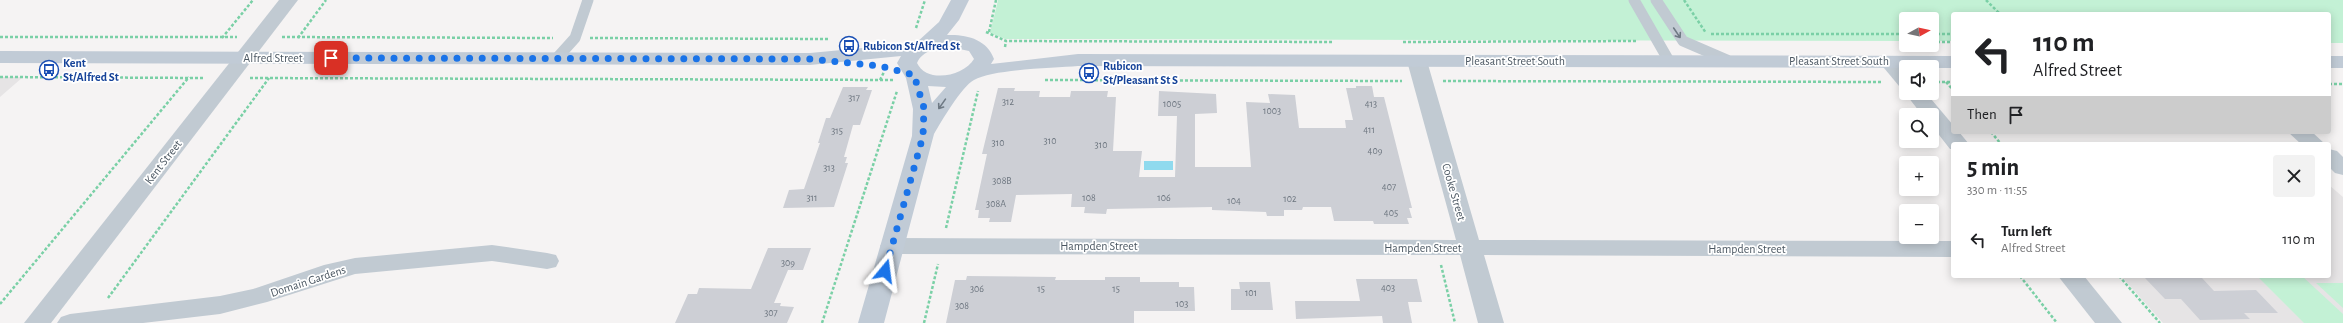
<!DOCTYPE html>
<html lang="en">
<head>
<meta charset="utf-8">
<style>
	:root { --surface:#fff; --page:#f2f2f2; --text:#202124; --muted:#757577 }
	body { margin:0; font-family:"Alegreya Sans",sans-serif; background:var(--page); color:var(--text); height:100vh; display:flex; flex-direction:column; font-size:15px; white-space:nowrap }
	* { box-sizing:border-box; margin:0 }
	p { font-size:13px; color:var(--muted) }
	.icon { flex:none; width:22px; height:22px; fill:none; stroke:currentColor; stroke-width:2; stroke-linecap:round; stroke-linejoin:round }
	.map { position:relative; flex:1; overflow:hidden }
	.details { position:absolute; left:1951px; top:142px; width:380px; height:136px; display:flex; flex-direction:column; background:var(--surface); border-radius:4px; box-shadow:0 2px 10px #0003 }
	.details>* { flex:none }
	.top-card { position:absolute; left:1951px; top:12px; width:380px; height:122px; border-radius:4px; box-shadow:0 2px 10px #0003; background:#fff; color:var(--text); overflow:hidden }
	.needle { width:26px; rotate:82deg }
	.tools { position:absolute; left:1899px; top:12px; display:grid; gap:8px }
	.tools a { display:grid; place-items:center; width:40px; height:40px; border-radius:4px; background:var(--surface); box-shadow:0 2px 10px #0003; font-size:20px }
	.pin { position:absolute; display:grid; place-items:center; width:34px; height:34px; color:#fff; margin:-17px; border-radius:8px; box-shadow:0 2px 6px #0006 }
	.me { position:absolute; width:44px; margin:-22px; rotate:16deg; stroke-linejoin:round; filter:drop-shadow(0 0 3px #0008) }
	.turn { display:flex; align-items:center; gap:14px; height:84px; padding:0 16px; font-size:18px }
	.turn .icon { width:52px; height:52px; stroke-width:2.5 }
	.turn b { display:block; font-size:28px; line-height:34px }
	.then { display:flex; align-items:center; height:38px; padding:0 16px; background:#0003; gap:8px; font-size:15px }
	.round { display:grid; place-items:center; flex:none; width:42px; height:42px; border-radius:4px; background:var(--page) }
	.head { display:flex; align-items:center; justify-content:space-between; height:68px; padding:0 16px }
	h1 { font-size:24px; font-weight:700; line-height:30px }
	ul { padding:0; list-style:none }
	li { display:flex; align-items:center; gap:12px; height:60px; padding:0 16px }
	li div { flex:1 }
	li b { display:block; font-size:15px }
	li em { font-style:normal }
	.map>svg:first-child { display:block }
	.education { fill:#e6e4e5 }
	.green { fill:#c3f1d5 }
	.water { fill:#90daee }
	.building { fill:#cdcfd5 }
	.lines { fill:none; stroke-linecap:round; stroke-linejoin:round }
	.path { stroke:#7ad0a6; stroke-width:2.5; stroke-dasharray:3 2; stroke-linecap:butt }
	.lane { stroke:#c1cad2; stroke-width:11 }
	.street { fill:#c1cad2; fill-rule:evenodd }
	.secondary { fill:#c1cbd6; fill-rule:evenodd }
	.oneway { stroke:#6e7983 }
	.oneway2 { stroke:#6e7984 }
	.route { stroke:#1a73e8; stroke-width:7; stroke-dasharray:0 12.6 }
	.labels { text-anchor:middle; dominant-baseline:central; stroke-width:3.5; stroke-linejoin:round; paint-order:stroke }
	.number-label { font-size:10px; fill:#6b747e }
	.transit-label { font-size:12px; font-weight:bold; fill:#164399; stroke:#fff; text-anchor:start }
	.street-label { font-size:12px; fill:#4a5661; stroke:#fff }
</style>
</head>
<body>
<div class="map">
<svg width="2343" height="323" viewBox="0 0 2343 323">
	<rect width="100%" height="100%" fill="#f5f3f3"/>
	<g class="education">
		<path d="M 0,77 L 23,77 L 0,97 Z"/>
		<path d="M 2329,185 L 2343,197 L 2343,323 L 2163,323 L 2121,276 L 2329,276 Z"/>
	</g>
	<g class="green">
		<path d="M 998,0 L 2343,0 L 2343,43 L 2329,43 L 2329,14 L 1953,14 L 1953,41 L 1932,41 L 1932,19 L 1906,19 L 1906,41 L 1005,39 L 990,33 Z"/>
		<path d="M 2257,276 L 2302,276 L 2343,314 L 2343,323 L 2304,323 Z"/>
		<path d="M 2316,283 L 2343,283 L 2343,308 Z"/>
	</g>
	<rect class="water" x="1144" y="161" width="29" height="9"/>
	<g class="building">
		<path d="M 1356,86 L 1372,86 L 1374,97 L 1384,97 L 1412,208 L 1409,208 L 1412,218 L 1407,218 L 1409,224 L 1374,224 L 1373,221 L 1334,221 L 1331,207 L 1303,207 L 1302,210 L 1284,210 L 1284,216 L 1267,216 L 1266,212 L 1212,210 L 1212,207 L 1107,209 L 1106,214 L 1084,213 L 1085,207 L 1071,207 L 1072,194 L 1016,195 L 1011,222 L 989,222 L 990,218 L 978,218 L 979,210 L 975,210 L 987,154 L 982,154 L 998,88 L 1015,88 L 1014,91 L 1040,91 L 1039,97 L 1070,97 L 1071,91 L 1108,91 L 1107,97 L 1116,97 L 1113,151 L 1142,151 L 1139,177 L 1175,177 L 1177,116 L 1158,116 L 1159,91 L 1216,94 L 1217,113 L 1195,114 L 1195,167 L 1251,167 L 1246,102 L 1270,103 L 1268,94 L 1295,95 L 1299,128 L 1346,128 L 1345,120 L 1353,120 L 1346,88 L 1356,88 Z"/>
		<path d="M 843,87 L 868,87 L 866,90 L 872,90 L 860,125 L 853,125 L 844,157 L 847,157 L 845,163 L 848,163 L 834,207 L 783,208 L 789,190 L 804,189 L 820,143 L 818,143 L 826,118 L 830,118 Z"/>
		<path d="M 768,248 L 811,248 L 803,270 L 788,270 L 774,303 L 781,303 L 780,306 L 794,307 L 787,323 L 675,323 L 688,294 L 697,294 L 699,288 L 751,289 Z"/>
		<path d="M 967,276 L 1056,277 L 1055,280 L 1105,280 L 1105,277 L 1140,277 L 1140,282 L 1179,282 L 1179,287 L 1194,287 L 1195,311 L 1134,311 L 1134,323 L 946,323 L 955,280 L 966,280 Z"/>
		<path d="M 2145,278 L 2202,278 L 2214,291 L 2256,290 L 2278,313 L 2244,313 L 2250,319 L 2200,320 L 2181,299 L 2165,299 Z"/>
		<path d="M 1356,279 L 1417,279 L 1422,302 L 1408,302 L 1412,323 L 1383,323 L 1382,316 L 1296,319 L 1295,301 L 1360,301 Z"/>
		<path d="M 1239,282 L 1270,282 L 1273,310 L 1231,310 L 1231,289 L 1240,289 Z"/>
	</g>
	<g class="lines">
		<g class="path">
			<path d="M 1684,0 L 1706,33"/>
			<path d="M 1986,0 L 2000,14"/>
			<path d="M 916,28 L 925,0"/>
			<path d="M 986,32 L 1006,41 L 1332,42"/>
			<path d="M 989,32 L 996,0"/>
			<path d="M 1711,34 L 1906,34"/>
			<path d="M 1932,34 L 1953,34"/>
			<path d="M 0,37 L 237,37"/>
			<path d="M 282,37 L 553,38"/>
			<path d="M 222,38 L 253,0"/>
			<path d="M 298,38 L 326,0"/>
			<path d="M 590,38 L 829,39"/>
			<path d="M 1403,42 L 1637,41"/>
			<path d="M 1932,42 L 1953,42"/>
			<path d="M 1005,47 L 1006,41"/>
			<path d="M 0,77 L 203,78"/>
			<path d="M 250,78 L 895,80"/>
			<path d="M 880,80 L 884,72"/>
			<path d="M 1045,80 L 1402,81"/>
			<path d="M 1443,81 L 1882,82"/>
			<path d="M 1932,82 L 1953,82"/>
			<path d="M 1946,82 L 1953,90"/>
			<path d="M 2329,84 L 2343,84"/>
			<path d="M 1991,132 L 2001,144"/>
			<path d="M 946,228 L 978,91"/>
			<path d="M 1441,265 L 1455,323"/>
			<path d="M 2020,276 L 2057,323"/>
			<path d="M 2119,276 L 2160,323"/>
			<path d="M 108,298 L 269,78"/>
			<path d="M 0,304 L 189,77"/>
			<path d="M 822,323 L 897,91"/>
			<path d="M 924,323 L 938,264"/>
		</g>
		<g class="lane">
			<path d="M 1634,0 L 1669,61"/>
			<path d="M 1656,0 L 1683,41 L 1727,60"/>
			<path d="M 557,58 L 575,38 L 588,0"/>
		</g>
		<g class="street">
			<path d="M 279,0 L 298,0 L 51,323 L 24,323 Z"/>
			<path d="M 1417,55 L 1424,57 L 1427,61 L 1479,240 L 1953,241 L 1953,257 L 1484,255 L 1504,323 L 1478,323 L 1460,255 L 892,254 L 884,251 L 880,246 L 884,241 L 892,238 L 1456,240 L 1407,61 L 1410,57 Z"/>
			<path d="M 1889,56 L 1896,58 L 1906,69 L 1906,88 L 1899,86 L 1879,62 L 1882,58 Z"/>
			<path d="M 1906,91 L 1906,93 L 1926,93 L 1953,125 L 1953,132 L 1959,132 L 1969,144 L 1953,144 L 1953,149 L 1950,149 L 1932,126 L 1932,115 L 1922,115 L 1905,93 Z"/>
			<path d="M 2288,132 L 2312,132 L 2325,144 L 2301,144 Z"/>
			<path d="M 2329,149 L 2337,151 L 2343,157 L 2343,175 L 2335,173 L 2329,167 Z"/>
			<path d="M 492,245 L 547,253 L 556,255 L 559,261 L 556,267 L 547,269 L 492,261 L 355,274 L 267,302 L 220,314 L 143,323 L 57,323 L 61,317 L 70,314 L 220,296 L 253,289 L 324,265 L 355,258 Z"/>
			<path d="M 2058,276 L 2084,276 L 2122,323 L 2095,323 Z"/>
		</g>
		<g class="secondary">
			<path d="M 951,0 L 969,0 L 959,20 L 947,35 C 966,34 987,39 994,59 L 991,64 L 1078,54 L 1953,56 L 1953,68 L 1078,66 C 1054,68 993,69 974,80 C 962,86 941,122 934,134 L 884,323 L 858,323 L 912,136 L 913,109 L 906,78 L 897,63 L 901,56 L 810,65 L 0,63 L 0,51 L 810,53 L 916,43 L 939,22 ZM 950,47 L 969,51 L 974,59 C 964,76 927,84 917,63 C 923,50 937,48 950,47 ZM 928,86 L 946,87 L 932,103 Z"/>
			<rect x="2329" y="56" width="14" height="12"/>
		</g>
	</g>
	<defs><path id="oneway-shaft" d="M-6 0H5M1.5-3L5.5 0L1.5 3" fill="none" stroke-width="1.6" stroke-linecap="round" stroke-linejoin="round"/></defs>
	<use class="oneway" href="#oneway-shaft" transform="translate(1677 33) rotate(56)"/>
	<use class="oneway2" href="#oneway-shaft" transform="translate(942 104) rotate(125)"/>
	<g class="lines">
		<path class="route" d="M 331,58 L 810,59 L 880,66 L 914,75 L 924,108 L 923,136 L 885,271"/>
	</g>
	<defs>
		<symbol id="bus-ring" viewBox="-11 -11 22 22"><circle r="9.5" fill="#fff" stroke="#1a4fb4" stroke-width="1.5"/><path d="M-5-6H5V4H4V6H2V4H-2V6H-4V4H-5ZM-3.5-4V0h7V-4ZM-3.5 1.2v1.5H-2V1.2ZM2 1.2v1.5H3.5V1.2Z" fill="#1a4fb4"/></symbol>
	</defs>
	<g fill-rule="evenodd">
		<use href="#bus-ring" x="838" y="35" width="22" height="22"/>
		<use href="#bus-ring" x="38" y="59" width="22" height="22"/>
		<use href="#bus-ring" x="1078" y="62" width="22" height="22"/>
	</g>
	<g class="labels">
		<g class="number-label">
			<text x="854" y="98">317</text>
			<text x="1008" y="102">312</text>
			<text x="1172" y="104">1005</text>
			<text x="1371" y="104">413</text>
			<text x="1272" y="111">1003</text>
			<text x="1369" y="130">411</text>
			<text x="837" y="131">315</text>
			<text x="1050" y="141">310</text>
			<text x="998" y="143">310</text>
			<text x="1101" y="145">310</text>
			<text x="1375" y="151">409</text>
			<text x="829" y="168">313</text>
			<text x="1002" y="181">308B</text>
			<text x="1389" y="187">407</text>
			<text x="812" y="198">311</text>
			<text x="1089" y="198">108</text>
			<text x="1164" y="198">106</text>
			<text x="1290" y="199">102</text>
			<text x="1234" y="201">104</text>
			<text x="996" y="204">308A</text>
			<text x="1391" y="213">405</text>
			<text x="788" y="263">309</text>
			<text x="1388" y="288">403</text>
			<text x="977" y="289">306</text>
			<text x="1041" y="289">15</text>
			<text x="1116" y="289">15</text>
			<text x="1251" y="293">101</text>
			<text x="1182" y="304">103</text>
			<text x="962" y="306">308</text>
			<text x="771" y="313">307</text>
		</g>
		<g class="transit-label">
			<text x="863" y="46">Rubicon St/Alfred St</text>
			<text x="63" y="63">Kent<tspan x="63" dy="14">St/Alfred St</tspan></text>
			<text x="1103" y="66">Rubicon<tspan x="1103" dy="14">St/Pleasant St S</tspan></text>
		</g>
		<g class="street-label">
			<text x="273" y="58">Alfred Street</text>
			<text x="1515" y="61">Pleasant Street South</text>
			<text x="1839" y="61">Pleasant Street South</text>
			<text transform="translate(163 162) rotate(-52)">Kent Street</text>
			<text transform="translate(1454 192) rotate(74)">Cooke Street</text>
			<text x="1099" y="246">Hampden Street</text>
			<text x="1423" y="248">Hampden Street</text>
			<text x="1747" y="249">Hampden Street</text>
			<text transform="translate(308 281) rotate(-18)">Domain Gardens</text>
		</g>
	</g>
</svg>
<div class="tools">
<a><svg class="needle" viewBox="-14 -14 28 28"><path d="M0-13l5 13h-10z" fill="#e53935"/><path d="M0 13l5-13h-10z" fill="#757577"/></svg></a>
<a><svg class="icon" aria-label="sound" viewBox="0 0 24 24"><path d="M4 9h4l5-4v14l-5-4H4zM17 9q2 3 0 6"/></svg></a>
<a><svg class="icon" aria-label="search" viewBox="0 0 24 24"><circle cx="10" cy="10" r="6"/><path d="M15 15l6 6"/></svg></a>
<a>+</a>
<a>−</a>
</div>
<div class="pin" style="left:331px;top:58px;background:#d93025"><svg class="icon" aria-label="arrive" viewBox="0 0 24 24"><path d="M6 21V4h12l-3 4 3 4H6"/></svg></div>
<svg class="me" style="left:885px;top:271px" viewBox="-20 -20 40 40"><path d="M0-17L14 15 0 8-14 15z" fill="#1a73e8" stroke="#fff" stroke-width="4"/></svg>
<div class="top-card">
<div class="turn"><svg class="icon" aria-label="left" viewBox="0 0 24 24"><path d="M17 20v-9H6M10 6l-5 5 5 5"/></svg><div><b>110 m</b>Alfred Street</div></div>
<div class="then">Then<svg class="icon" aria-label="arrive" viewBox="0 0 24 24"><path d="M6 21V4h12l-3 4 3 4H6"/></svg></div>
</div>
<section class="details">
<div class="head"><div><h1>5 min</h1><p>330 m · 11:55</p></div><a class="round"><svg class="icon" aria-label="close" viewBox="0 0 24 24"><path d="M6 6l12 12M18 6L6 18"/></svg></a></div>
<ul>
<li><svg class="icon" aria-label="left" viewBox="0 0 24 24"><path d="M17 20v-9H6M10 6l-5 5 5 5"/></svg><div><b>Turn left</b><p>Alfred Street</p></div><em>110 m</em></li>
</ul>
</section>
</div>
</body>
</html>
